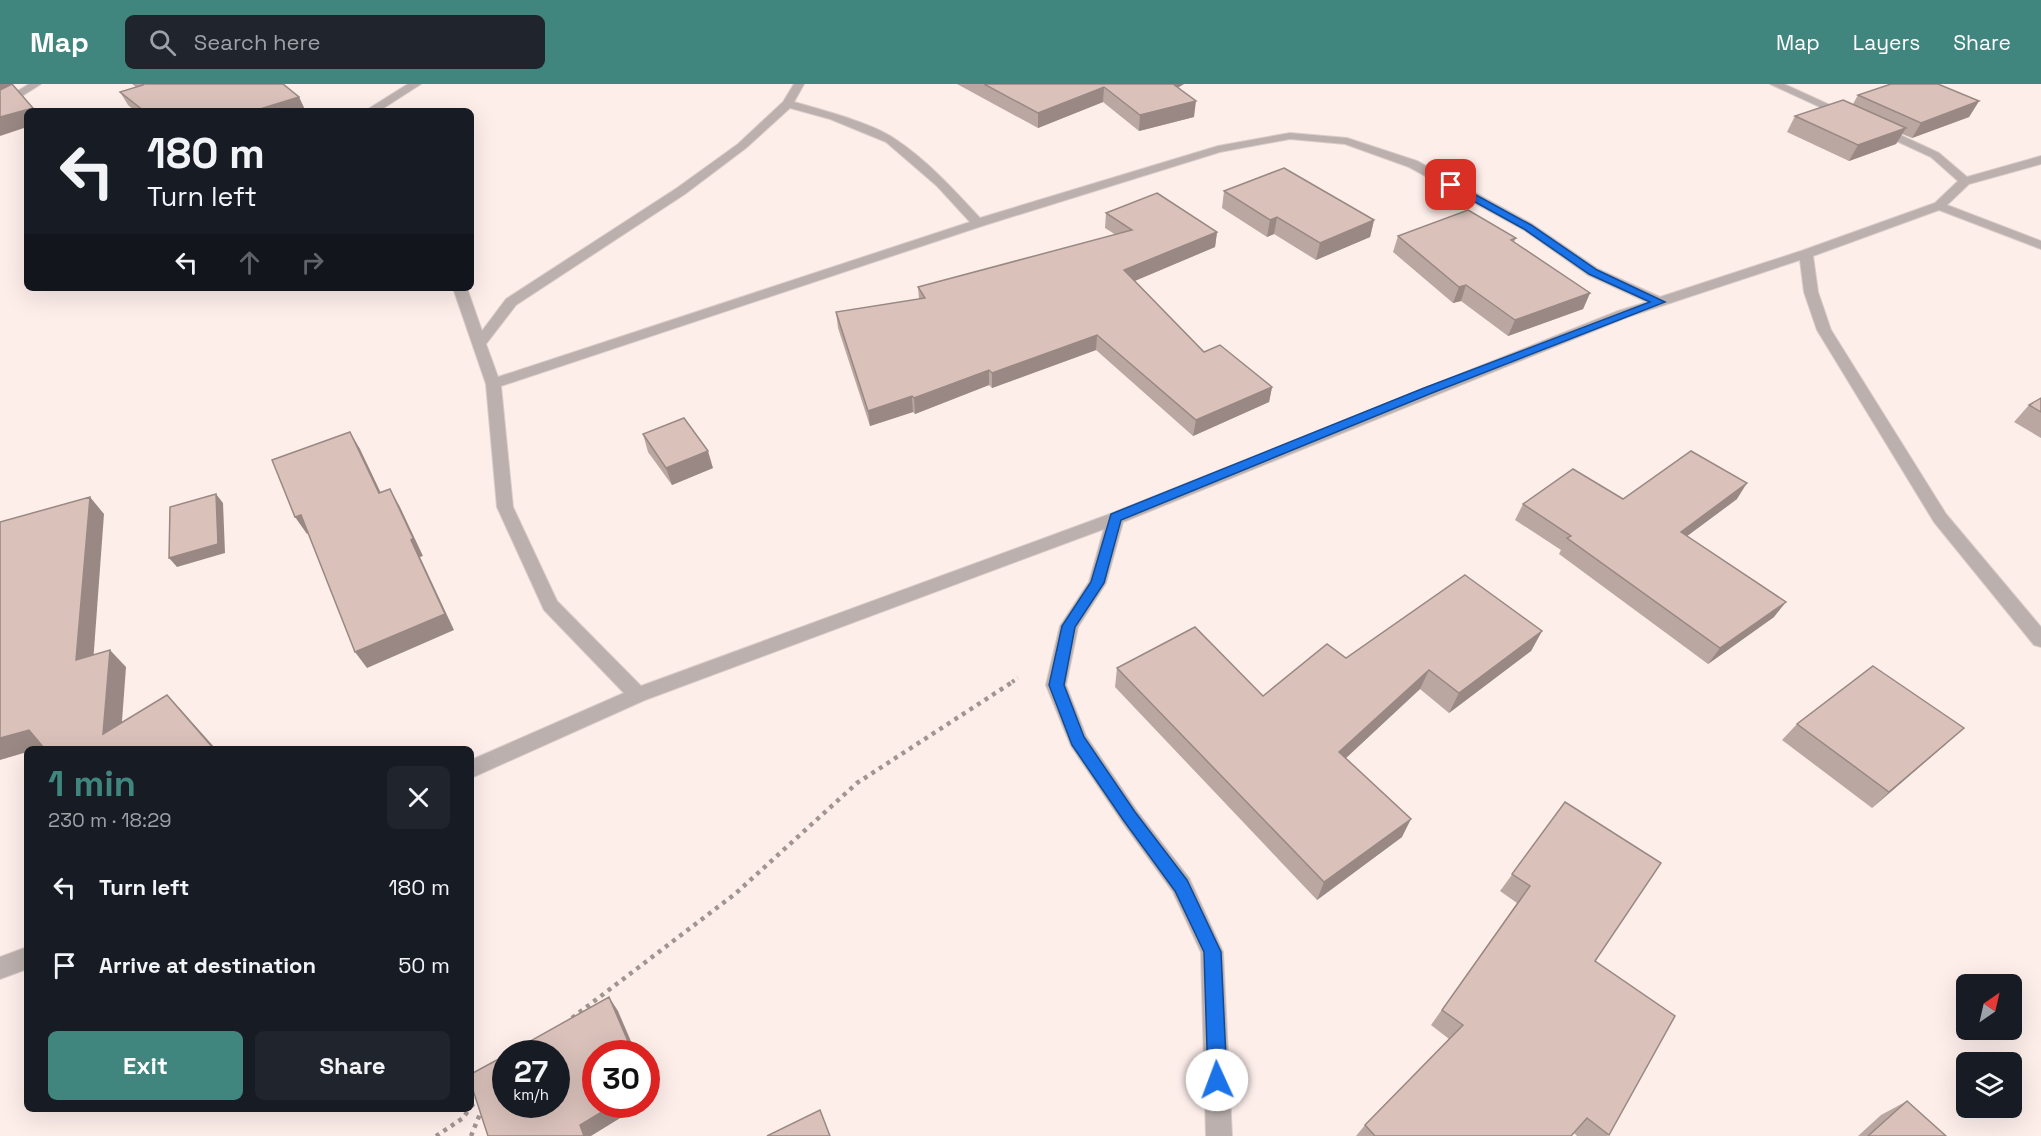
<!DOCTYPE html>
<html lang="en">
<head>
<meta charset="utf-8">
<style>
	:root { --surface:#171b24; --page:#20242c; --text:#f1f3f6; --muted:#9ea1a6; --accent:#40867f }
	body { margin:0; font-family:"Space Grotesk",sans-serif; background:var(--page); color:var(--text); height:100vh; display:flex; flex-direction:column; font-size:22px; white-space:nowrap }
	* { box-sizing:border-box; margin:0 }
	p { font-size:20px; color:var(--muted) }
	.icon { flex:none; width:33px; height:33px; fill:none; stroke:currentColor; stroke-width:2; stroke-linecap:round; stroke-linejoin:round }
	.map { position:relative; flex:1; overflow:hidden }
	.sheet { position:absolute; left:24px; top:662px; width:450px; height:366px; display:flex; flex-direction:column; background:var(--surface); border-radius:9px; box-shadow:0 6px 24px #0002 }
	.sheet>* { flex:none }
	.top-card { position:absolute; left:24px; top:24px; width:450px; height:183px; border-radius:9px; box-shadow:0 6px 24px #0002; background:#171b24; color:var(--text); overflow:hidden }
	.needle { width:39px; rotate:34deg }
	.buttons { position:absolute; left:1956px; top:890px; display:grid; gap:12px }
	.buttons a { display:grid; place-items:center; width:66px; height:66px; border-radius:9px; background:var(--surface); box-shadow:0 6px 24px #0002; font-size:30px }
	.speed { position:absolute; left:492px; top:956px; display:flex; gap:12px; font-size:30px; font-weight:700; text-align:center }
	.speed>* { display:grid; place-content:center; width:78px; height:78px; border-radius:50%; background:var(--surface); box-shadow:0 6px 24px #0002; line-height:1 }
	.speed small { font-size:15px; font-weight:400 }
	.speed .limit { border:9px solid #d22; background:#fff; color:#111 }
	.pin { position:absolute; display:grid; place-items:center; width:51px; height:51px; color:#fff; margin:-26px; border-radius:12px; box-shadow:0 3px 9px #0006 }
	.me { position:absolute; width:66px; margin:-33px; rotate:358deg; stroke-linejoin:round; filter:drop-shadow(0 0 4px #0008) }
	.turn { display:flex; align-items:center; gap:21px; height:126px; padding:0 24px; font-size:27px }
	.turn .icon { width:78px; height:78px; stroke-width:2.5 }
	.turn b { display:block; font-size:42px; line-height:51px }
	.lanes { display:flex; align-items:center; height:57px; padding:0 24px; background:#0003; justify-content:center; gap:30px; direction:ltr }
	.lanes .off { opacity:.35 }
	.round { display:grid; place-items:center; flex:none; width:63px; height:63px; border-radius:9px; background:var(--page) }
	.overview { display:flex; align-items:center; justify-content:space-between; height:102px; padding:0 24px }
	h1 { font-size:36px; font-weight:600; line-height:45px; color:var(--accent) }
	.button { display:flex; gap:12px; margin-top:auto; padding:12px 24px }
	.button a { flex:1; height:69px; border-radius:9px; background:var(--accent); color:#fff; font-size:24px; font-weight:600; line-height:69px; text-align:center }
	.button a+a { background:var(--page); color:var(--text) }
	ul { padding:0; list-style:none }
	li { display:flex; align-items:center; gap:18px; height:78px; padding:0 24px }
	li div { flex:1 }
	li b { display:block; font-size:22px }
	li em { font-style:normal }
	header { display:flex; align-items:center; gap:36px; box-sizing:border-box; height:84px; padding:0 30px; background:var(--accent); color:#fff }
	header strong { font-size:28px }
	nav { display:flex; gap:33px; margin-inline-start:auto; font-size:21px }
	.search { width:420px; height:54px; background:var(--page); display:flex; align-items:center; gap:15px; box-sizing:border-box; padding:0 21px; border-radius:9px; color:var(--muted); font-size:22px }
	.map>svg:first-child { display:block }
	.lines { fill:none; stroke-linecap:round; stroke-linejoin:round }
	.minor-casing { stroke:#daccc8; stroke-width:2 }
	.path-far1 { stroke:#a19591; stroke-width:4; stroke-dasharray:3 4; stroke-linecap:butt }
	.path { stroke:#a19591; stroke-width:4.5; stroke-dasharray:4 5; stroke-linecap:butt }
	.minor { fill:#bbb0ad; fill-rule:evenodd }
	.wall { fill:#bba7a1 }
	.shaded-wall { fill:#998883 }
	.building { fill:#dac2bb; stroke:#998883; stroke-width:1.5 }
	.route { fill:#1a73e8; stroke:#114b97; stroke-width:1.5 }
</style>
</head>
<body>
<header>
<strong>Map</strong>
<div class="search"><svg class="icon" aria-label="search" viewBox="0 0 24 24"><circle cx="10" cy="10" r="6"/><path d="M15 15l6 6"/></svg>Search here</div>
<nav><a>Map</a><a>Layers</a><a>Share</a></nav>
</header>
<div class="map">
<svg width="2041" height="1052" viewBox="0 0 2041 1052">
	<rect width="100%" height="100%" fill="#fdeeea"/>
	<g class="lines">
		<defs>
			<g id="minor">
				<path d="M 29,0 L 41,0 L 0,26 L 0,18 Z"/>
				<path d="M 408,0 L 421,0 L 379,27 L 365,27 Z"/>
				<path d="M 794,0 L 804,0 L 794,18 C 822,26 872,39 895,55 C 927,76 954,106 980,134 L 1218,62 L 1290,49 L 1347,54 L 1417,77 L 1532,140 L 1598,185 L 1660,213 L 1801,167 L 1935,119 L 1958,97 L 1931,73 L 1875,47 L 1875,43 L 1883,43 L 1939,69 L 1967,93 L 2041,72 L 2041,80 L 1969,100 L 1947,121 L 2041,157 L 2041,165 L 1939,126 L 1813,172 L 1818,208 L 1831,246 L 1946,430 L 2041,543 L 2041,563 L 2034,561 L 1934,438 L 1817,246 L 1804,208 L 1800,176 L 1628,233 L 1123,438 L 1106,499 L 1078,543 L 1066,601 L 1086,652 L 1137,727 L 1189,794 L 1223,868 L 1232,1052 L 1206,1052 L 1201,868 L 1173,808 L 1123,739 L 1071,662 L 1046,601 L 1060,542 L 1089,498 L 1104,445 L 645,616 L 471,694 L 471,676 L 624,609 L 544,526 L 497,423 L 486,300 L 453,204 L 467,204 L 482,247 L 506,215 L 677,104 L 738,60 L 783,18 ZM 790,24 L 830,35 L 886,58 L 937,102 L 970,138 L 498,293 L 486,260 L 516,221 L 685,110 L 746,64 ZM 1290,55 L 1345,60 L 1409,83 L 1524,146 L 1588,191 L 1647,218 L 1618,227 L 1110,430 L 641,602 L 557,517 L 513,423 L 501,302 L 982,142 L 1220,68 Z"/>
				<path d="M 1770,0 L 1784,0 L 1854,32 L 1848,35 L 1844,34 Z"/>
				<path d="M 27,863 L 27,885 L 0,895 L 0,873 Z"/>
			</g>
		</defs>
		<use href="#minor" class="minor-casing"/>
		<path class="path-far1" d="M 1012,598 L 1018,594"/>
		<g class="path">
			<path d="M 572,934 L 735,810 L 857,699 L 1014,597"/>
			<path d="M 471,1023 L 479,1012"/>
			<path d="M 436,1052 L 463,1034 L 470,1024"/>
			<path d="M 471,1052 L 482,1025"/>
		</g>
		<use href="#minor" class="minor"/>
	</g>
	<g class="wall">
		<path d="M 132,0 L 283,0 L 299,13 L 305,26 L 302,27 L 135,27 L 128,21 L 120,8 L 136,3 Z"/>
		<path d="M 957,0 L 1184,0 L 1177,4 L 1194,33 L 1139,47 L 1103,18 L 1038,44 Z"/>
		<path d="M 1858,11 L 1979,17 L 1969,33 L 1912,54 L 1902,50 L 1896,60 L 1849,77 L 1787,48 L 1795,32 L 1853,20 Z"/>
		<path d="M 1224,107 L 1374,136 L 1370,153 L 1316,176 L 1274,150 L 1267,153 L 1222,124 Z"/>
		<path d="M 1106,129 L 1217,148 L 1215,163 L 1134,197 L 1204,268 L 1272,303 L 1269,318 L 1193,352 L 1096,266 L 992,304 L 989,301 L 915,330 L 913,328 L 870,342 L 838,244 L 836,228 L 919,215 L 918,203 L 1116,151 L 1105,144 Z"/>
		<path d="M 1398,152 L 1516,154 L 1514,158 L 1590,209 L 1583,225 L 1508,252 L 1461,217 L 1453,219 L 1393,168 Z"/>
		<path d="M 2041,314 L 2041,354 L 2014,338 L 2029,321 Z"/>
		<path d="M 643,350 L 713,384 L 672,401 L 648,368 Z"/>
		<path d="M 1623,415 L 1737,415 L 1687,452 L 1774,533 L 1708,580 L 1559,470 L 1561,466 L 1515,436 L 1523,420 Z"/>
		<path d="M 1542,547 L 1531,567 L 1449,629 L 1420,605 L 1346,674 L 1402,753 L 1317,816 L 1115,603 L 1117,584 L 1263,612 L 1346,574 Z"/>
		<path d="M 1797,640 L 1946,660 L 1872,724 L 1782,656 Z"/>
		<path d="M 1565,718 L 1595,877 L 1609,1051 L 1607,1052 L 1577,1052 L 1574,1049 L 1571,1052 L 1356,1052 L 1365,1041 L 1449,955 L 1431,941 L 1517,819 L 1500,807 Z"/>
		<path d="M 1907,1017 L 1946,1052 L 1858,1052 L 1881,1031 Z"/>
	</g>
	<g class="shaded-wall">
		<path d="M 0,0 L 10,0 L 14,7 L 0,15 Z"/>
		<path d="M 1166,0 L 1184,0 L 1165,11 Z"/>
		<path d="M 1104,3 L 1103,18 L 1038,44 L 1038,29 Z"/>
		<path d="M 299,13 L 305,26 L 302,27 L 253,27 Z"/>
		<path d="M 1196,17 L 1194,33 L 1139,47 L 1140,31 Z"/>
		<path d="M 1979,17 L 1969,33 L 1912,54 L 1921,39 Z"/>
		<path d="M 33,24 L 35,27 L 27,27 L 27,43 L 0,52 L 0,33 Z"/>
		<path d="M 1906,44 L 1896,60 L 1849,77 L 1858,61 Z"/>
		<path d="M 1277,133 L 1274,150 L 1267,153 L 1270,136 Z"/>
		<path d="M 1374,136 L 1370,153 L 1316,176 L 1320,159 Z"/>
		<path d="M 1217,148 L 1215,163 L 1123,202 L 1124,186 Z"/>
		<path d="M 1466,201 L 1461,217 L 1453,219 L 1459,203 Z"/>
		<path d="M 1590,209 L 1583,225 L 1508,252 L 1515,236 Z"/>
		<path d="M 1097,251 L 1096,266 L 992,304 L 992,289 Z"/>
		<path d="M 989,286 L 989,301 L 915,330 L 914,314 Z"/>
		<path d="M 1272,303 L 1269,318 L 1193,352 L 1196,336 Z"/>
		<path d="M 912,312 L 913,328 L 870,342 L 868,327 Z"/>
		<path d="M 350,348 L 360,365 L 389,426 L 379,409 Z"/>
		<path d="M 708,367 L 713,384 L 672,401 L 666,384 Z"/>
		<path d="M 1747,399 L 1737,415 L 1671,464 L 1681,448 Z"/>
		<path d="M 390,405 L 400,423 L 423,472 L 420,473 L 454,546 L 367,584 L 355,568 L 411,456 Z"/>
		<path d="M 216,410 L 223,419 L 225,469 L 177,483 L 169,474 Z"/>
		<path d="M 90,413 L 104,430 L 92,593 L 76,576 Z"/>
		<path d="M 301,431 L 312,448 L 307,450 L 295,433 Z"/>
		<path d="M 1786,518 L 1774,533 L 1708,580 L 1720,564 Z"/>
		<path d="M 1542,547 L 1531,567 L 1449,629 L 1459,609 Z"/>
		<path d="M 110,566 L 126,583 L 120,664 L 103,650 Z"/>
		<path d="M 1429,586 L 1420,605 L 1332,687 L 1339,668 Z"/>
		<path d="M 167,611 L 182,627 L 215,664 L 213,664 Z"/>
		<path d="M 1964,644 L 1946,660 L 1872,724 L 1889,708 Z"/>
		<path d="M 29,646 L 48,662 L 38,664 L 27,664 L 27,668 L 0,676 L 0,654 Z"/>
		<path d="M 1411,735 L 1402,753 L 1317,816 L 1324,798 Z"/>
		<path d="M 609,913 L 618,927 L 636,969 L 633,969 Z"/>
		<path d="M 646,993 L 655,1013 L 646,1018 Z"/>
		<path d="M 615,1020 L 643,1020 L 591,1052 L 584,1052 L 580,1041 Z"/>
	</g>
	<g class="building">
		<path d="M 12,0 L 33,24 L 0,33 L 0,6 Z"/>
		<path d="M 142,0 L 283,0 L 299,13 L 253,27 L 144,27 L 120,8 L 143,1 Z"/>
		<path d="M 984,0 L 1173,0 L 1196,17 L 1140,31 L 1104,3 L 1038,29 Z"/>
		<path d="M 1891,0 L 1938,0 L 1979,17 L 1921,39 L 1858,11 Z"/>
		<path d="M 1843,16 L 1906,44 L 1858,61 L 1795,32 Z"/>
		<path d="M 1284,84 L 1374,136 L 1320,159 L 1277,133 L 1270,136 L 1224,107 Z"/>
		<path d="M 1157,109 L 1217,148 L 1124,186 L 1204,268 L 1220,261 L 1272,303 L 1196,336 L 1097,251 L 992,289 L 989,286 L 914,314 L 912,312 L 868,327 L 836,228 L 925,214 L 918,203 L 1132,146 L 1106,129 Z"/>
		<path d="M 1468,126 L 1516,154 L 1511,156 L 1590,209 L 1515,236 L 1466,201 L 1459,203 L 1398,152 Z"/>
		<path d="M 2041,314 L 2041,328 L 2029,321 Z"/>
		<path d="M 684,334 L 708,367 L 666,384 L 643,350 Z"/>
		<path d="M 350,348 L 379,409 L 390,405 L 413,454 L 411,456 L 445,530 L 355,568 L 301,431 L 295,433 L 272,376 Z"/>
		<path d="M 1691,367 L 1747,399 L 1681,448 L 1786,518 L 1720,564 L 1567,454 L 1571,452 L 1523,420 L 1573,385 L 1623,415 Z"/>
		<path d="M 216,410 L 218,460 L 169,474 L 170,423 Z"/>
		<path d="M 90,413 L 76,576 L 110,566 L 103,650 L 167,611 L 213,664 L 44,664 L 29,646 L 0,654 L 0,438 Z"/>
		<path d="M 1465,491 L 1542,547 L 1459,609 L 1429,586 L 1339,668 L 1411,735 L 1324,798 L 1117,584 L 1195,543 L 1263,612 L 1327,560 L 1346,574 Z"/>
		<path d="M 1873,582 L 1964,644 L 1889,708 L 1797,640 Z"/>
		<path d="M 1565,718 L 1661,779 L 1595,877 L 1675,932 L 1609,1051 L 1587,1034 L 1571,1052 L 1375,1052 L 1365,1041 L 1463,941 L 1442,926 L 1530,802 L 1512,790 Z"/>
		<path d="M 609,913 L 633,969 L 596,969 L 596,1020 L 615,1020 L 580,1041 L 584,1052 L 488,1052 L 471,1000 L 471,990 L 506,971 L 506,1020 L 556,1020 L 556,969 L 509,969 Z"/>
		<path d="M 1907,1017 L 1946,1052 L 1868,1052 Z"/>
		<path d="M 820,1026 L 830,1052 L 767,1052 Z"/>
	</g>
	<path class="route" d="M 1448,99 L 1454,99 L 1531,141 L 1597,186 L 1665,218 L 1432,309 L 1121,436 L 1104,499 L 1075,543 L 1064,601 L 1084,653 L 1135,728 L 1187,796 L 1221,868 L 1227,996 L 1224,1003 L 1217,1006 L 1211,1003 L 1208,996 L 1204,868 L 1175,807 L 1124,737 L 1072,661 L 1049,601 L 1062,542 L 1091,498 L 1111,430 L 1424,304 L 1650,218 L 1589,190 L 1524,145 L 1448,103 Z"/>
</svg>
<div class="buttons">
<a><svg class="needle" viewBox="-14 -14 28 28"><path d="M0-13l5 13h-10z" fill="#e53935"/><path d="M0 13l5-13h-10z" fill="#9ea1a6"/></svg></a>
<a><svg class="icon" aria-label="layers" viewBox="0 0 24 24"><path d="M12 4l9 5-9 5-9-5zM3 14l9 5 9-5"/></svg></a>
</div>
<div class="speed"><div>27<small>km/h</small></div><div class="limit">30</div></div>
<div class="pin" style="left:1451px;top:101px;background:#d93025"><svg class="icon" aria-label="arrive" viewBox="0 0 24 24"><path d="M6 21V4h12l-3 4 3 4H6"/></svg></div>
<svg class="me" style="left:1217px;top:996px" viewBox="-20 -20 40 40"><circle r="19" fill="#fff"/><path d="M0-13L10 11 0 6-10 11z" fill="#1a73e8"/></svg>
<div class="top-card">
<div class="turn"><svg class="icon" aria-label="left" viewBox="0 0 24 24"><path d="M17 20v-9H6M10 6l-5 5 5 5"/></svg><div><b>180 m</b>Turn left</div></div>
<div class="lanes"><svg class="icon" aria-label="left" viewBox="0 0 24 24"><path d="M17 20v-9H6M10 6l-5 5 5 5"/></svg><svg class="icon off" aria-label="ahead" viewBox="0 0 24 24"><path d="M12 20V5M6 11l6-6 6 6"/></svg><svg class="icon off" aria-label="right" viewBox="0 0 24 24"><path d="M7 20v-9h11M14 6l5 5-5 5"/></svg></div>
</div>
<section class="sheet">
<div class="overview"><div><h1>1 min</h1><p>230 m · 18:29</p></div><a class="round"><svg class="icon" aria-label="close" viewBox="0 0 24 24"><path d="M6 6l12 12M18 6L6 18"/></svg></a></div>
<ul>
<li><svg class="icon" aria-label="left" viewBox="0 0 24 24"><path d="M17 20v-9H6M10 6l-5 5 5 5"/></svg><div><b>Turn left</b></div><em>180 m</em></li>
<li><svg class="icon" aria-label="arrive" viewBox="0 0 24 24"><path d="M6 21V4h12l-3 4 3 4H6"/></svg><div><b>Arrive at destination</b></div><em>50 m</em></li>
</ul>
<div class="button"><a>Exit</a><a>Share</a></div>
</section>
</div>
</body>
</html>
